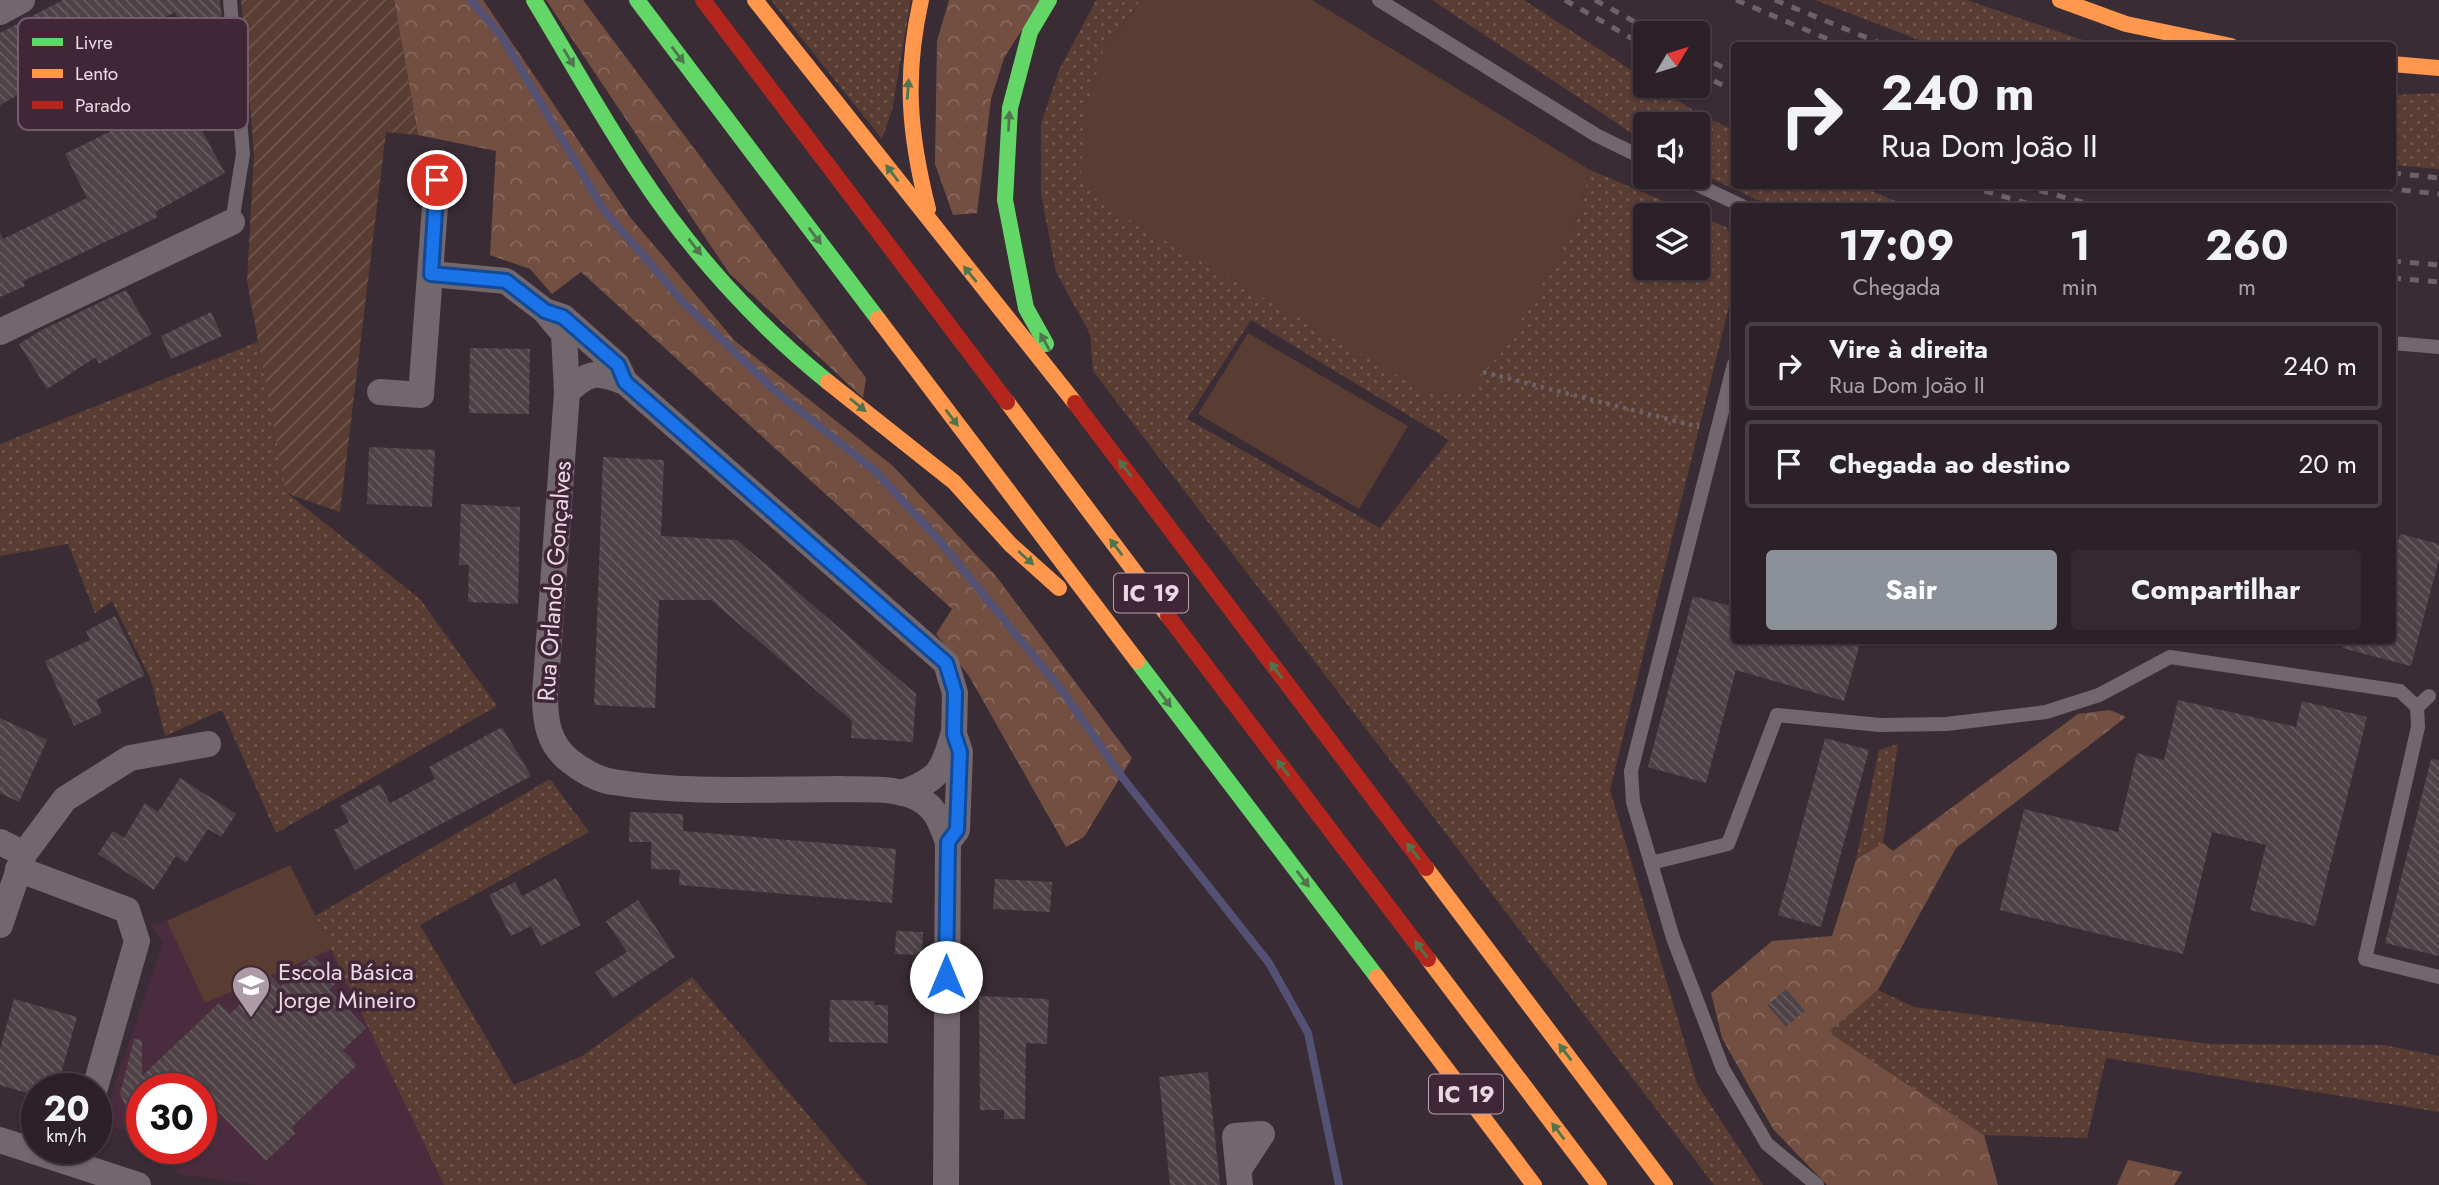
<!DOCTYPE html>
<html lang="pt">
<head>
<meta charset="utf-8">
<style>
	:root { --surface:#2c2128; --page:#342930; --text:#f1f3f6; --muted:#a6a3a8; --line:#483e45; --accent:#8c9099 }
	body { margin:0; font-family:Jost,sans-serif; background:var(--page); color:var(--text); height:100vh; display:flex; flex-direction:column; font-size:26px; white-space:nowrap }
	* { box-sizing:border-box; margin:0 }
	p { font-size:23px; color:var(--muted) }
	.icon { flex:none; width:38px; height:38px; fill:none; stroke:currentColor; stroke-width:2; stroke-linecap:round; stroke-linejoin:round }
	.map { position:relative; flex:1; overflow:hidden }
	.details { position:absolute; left:1731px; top:203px; width:665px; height:441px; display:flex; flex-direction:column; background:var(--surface); border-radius:7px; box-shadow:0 2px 5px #0004,0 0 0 2px var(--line) }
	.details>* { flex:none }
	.hud { position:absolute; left:1731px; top:42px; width:665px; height:147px; border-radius:7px; box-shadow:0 2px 5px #0004,0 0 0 2px var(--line); background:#2c2128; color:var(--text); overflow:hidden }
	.needle { width:46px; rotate:52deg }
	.controls { position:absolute; left:1633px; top:21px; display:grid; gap:14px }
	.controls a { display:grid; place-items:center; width:77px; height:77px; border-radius:7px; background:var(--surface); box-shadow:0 2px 5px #0004,0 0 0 2px var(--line); font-size:35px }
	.speed { position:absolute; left:21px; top:1073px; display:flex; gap:14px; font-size:35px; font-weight:700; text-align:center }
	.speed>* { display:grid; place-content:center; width:91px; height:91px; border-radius:50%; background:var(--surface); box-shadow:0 2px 5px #0004,0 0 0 2px var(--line); line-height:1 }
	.speed small { font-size:18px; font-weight:400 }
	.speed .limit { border:10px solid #d22; background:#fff; color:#111 }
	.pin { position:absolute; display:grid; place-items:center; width:60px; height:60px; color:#fff; margin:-30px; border:4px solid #fff; border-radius:50%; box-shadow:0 2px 7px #0007 }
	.me { position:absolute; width:77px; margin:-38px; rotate:0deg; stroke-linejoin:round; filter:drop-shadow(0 0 5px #0008) }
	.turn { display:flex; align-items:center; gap:24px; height:147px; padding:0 35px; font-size:32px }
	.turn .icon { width:91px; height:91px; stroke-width:2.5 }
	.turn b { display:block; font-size:49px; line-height:60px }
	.eta { display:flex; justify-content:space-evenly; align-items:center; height:119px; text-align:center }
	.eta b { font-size:42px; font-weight:700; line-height:49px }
	.cta { display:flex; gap:14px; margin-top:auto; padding:14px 35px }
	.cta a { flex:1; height:80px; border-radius:7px; background:var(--accent); color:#fff; font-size:28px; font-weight:700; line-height:80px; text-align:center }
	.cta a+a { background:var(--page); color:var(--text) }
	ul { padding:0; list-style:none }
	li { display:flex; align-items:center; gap:21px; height:88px; margin:0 14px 10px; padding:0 21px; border:4px solid var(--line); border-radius:7px }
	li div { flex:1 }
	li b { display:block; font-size:26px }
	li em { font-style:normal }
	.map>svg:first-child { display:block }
	.built { fill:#4a2c3e }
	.grass { fill:url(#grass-dots); fill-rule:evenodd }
	.forest { fill:url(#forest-crowns) }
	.garden { fill:url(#garden-furrows) }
	.pitch { fill:#593c32 }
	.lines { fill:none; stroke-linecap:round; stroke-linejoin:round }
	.stream { stroke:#535174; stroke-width:8 }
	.building { fill:url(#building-back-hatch) }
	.path { stroke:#6d6268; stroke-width:4.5; stroke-dasharray:3.5 5; stroke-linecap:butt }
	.lane { stroke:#72676d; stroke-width:14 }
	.street { stroke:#72676d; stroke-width:26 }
	.fast { stroke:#63d668; stroke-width:16 }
	.slow { stroke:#ff974d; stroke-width:16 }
	.jam { stroke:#b3261e; stroke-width:16 }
	.rail { stroke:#6d6269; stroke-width:5; stroke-dasharray:9 9; stroke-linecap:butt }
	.oneway { fill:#50754c }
	.route-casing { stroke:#114b97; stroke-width:18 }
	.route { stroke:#1a73e8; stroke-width:12 }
	.labels { text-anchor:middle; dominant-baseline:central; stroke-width:7; stroke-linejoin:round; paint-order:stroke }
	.shield { fill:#402636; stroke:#b7a3ae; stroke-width:2 }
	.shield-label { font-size:23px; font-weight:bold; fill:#ead9e2 }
	.street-label { font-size:24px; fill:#ead9e2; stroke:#402636 }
	.poi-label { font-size:24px; fill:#ead9e2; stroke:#402636; text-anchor:start }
	.key { fill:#402636; stroke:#735c6a; stroke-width:2 }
	.key-label { font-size:19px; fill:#ead9e2 }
</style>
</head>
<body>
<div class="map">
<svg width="2439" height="1185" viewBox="0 0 2439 1185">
	<defs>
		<pattern id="grass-dots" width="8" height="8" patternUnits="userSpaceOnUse" patternTransform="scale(1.75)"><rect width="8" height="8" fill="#593c32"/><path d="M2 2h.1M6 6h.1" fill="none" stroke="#71584f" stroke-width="1.8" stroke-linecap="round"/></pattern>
		<pattern id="forest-crowns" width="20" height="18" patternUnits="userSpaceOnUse" patternTransform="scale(1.75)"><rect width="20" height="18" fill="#734f42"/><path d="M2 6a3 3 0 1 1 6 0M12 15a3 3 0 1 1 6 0" fill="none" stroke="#87685d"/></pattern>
		<pattern id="garden-furrows" width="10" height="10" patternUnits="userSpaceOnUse" patternTransform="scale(1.75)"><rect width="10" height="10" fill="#593c32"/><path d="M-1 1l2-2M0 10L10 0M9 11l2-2" fill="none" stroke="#71584f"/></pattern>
		<pattern id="building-back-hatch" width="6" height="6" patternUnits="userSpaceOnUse" patternTransform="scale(1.75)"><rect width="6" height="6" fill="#4f4247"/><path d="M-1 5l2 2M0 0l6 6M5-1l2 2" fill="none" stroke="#685d61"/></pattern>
	</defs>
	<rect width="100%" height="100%" fill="#3a2c35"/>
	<path class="built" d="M 290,865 L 332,949 L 444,1185 L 257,1185 L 178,1174 L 157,1148 L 201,1148 L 201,1088 L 142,1088 L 142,1137 L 102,1123 L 163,941 L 150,925 L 167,920 Z"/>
	<g class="grass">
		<path d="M 771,0 L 911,0 L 892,110 L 882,139 Z"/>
		<path d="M 1096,0 L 1141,0 L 1103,52 L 1572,233 L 1590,170 L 1726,227 L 1734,239 L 1734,286 L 1610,790 L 1697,1084 L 1763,1185 L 1714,1185 L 1093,371 L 1090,334 L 1056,272 L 1041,194 L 1041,124 L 1059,70 ZM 1645,215 L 1698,215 L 1698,268 L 1645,268 ZM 1251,320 L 1449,440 L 1380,528 L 1187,419 Z"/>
		<path d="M 1432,0 L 1524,0 L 1645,79 L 1645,86 L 1656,86 L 1702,116 L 1734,130 L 1734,186 L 1860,186 L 1907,206 L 1783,206 L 1757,200 L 1698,172 L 1698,124 L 1645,124 L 1645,142 Z"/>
		<path d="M 1815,0 L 1967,0 L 2097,45 L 1932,45 Z"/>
		<path d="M 2439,93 L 2439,169 L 2392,165 L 2392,95 Z"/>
		<path d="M 258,342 L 287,493 L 420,599 L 497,706 L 276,833 L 222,710 L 165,736 L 151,680 L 112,601 L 95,613 L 68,544 L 0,556 L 0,444 Z"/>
		<path d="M 1898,744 L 1883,843 L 1856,860 L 1879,750 Z"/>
		<path d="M 550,779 L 589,832 L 420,925 L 514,1085 L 582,1056 L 692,977 L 867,1185 L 444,1185 L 315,916 Z"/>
		<path d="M 1878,990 L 1914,1007 L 2211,1044 L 2384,1045 L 2439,1056 L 2439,1112 L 2106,1058 L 2087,1138 L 1984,1135 L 1827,1032 Z"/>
	</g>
	<g class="forest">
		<path d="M 394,0 L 483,0 L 630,217 L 735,341 L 893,466 L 996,576 L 1132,758 L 1084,837 L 1066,847 L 969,676 L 936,634 L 952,609 L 581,272 L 552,294 L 530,269 L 490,255 L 496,151 L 418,135 Z"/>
		<path d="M 546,0 L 583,0 L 866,378 L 863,398 L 729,273 Z"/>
		<path d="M 949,0 L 1041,0 L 1004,58 L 991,99 L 977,213 L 953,215 L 935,164 L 937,41 Z"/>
		<path d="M 2110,710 L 2126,717 L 1956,848 L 1878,990 L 1828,1032 L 1984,1135 L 1998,1185 L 1827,1185 L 1773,1129 L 1722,1038 L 1711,993 L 1772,941 L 1832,936 L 1856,860 L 1883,843 L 1893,851 L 2078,714 Z"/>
		<path d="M 2128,1160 L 2182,1172 L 2174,1185 L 2117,1185 Z"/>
	</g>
	<path class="garden" d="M 241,0 L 394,0 L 418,135 L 386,132 L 340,512 L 286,493 L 247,281 L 254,155 Z"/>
	<g class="pitch">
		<path d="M 1141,0 L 1312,0 L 1590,170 L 1572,233 L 1502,352 L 1465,392 L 1430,394 L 1110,209 L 1081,173 L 1084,115 L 1103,52 Z"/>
		<path d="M 1248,333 L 1408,426 L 1359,509 L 1198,414 Z"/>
		<path d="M 290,865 L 332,949 L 205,1003 L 167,921 Z"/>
	</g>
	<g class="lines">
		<path class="stream" d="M 471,0 L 502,37 L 603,209 L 684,303 L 774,390 L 875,471 L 938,539 L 1063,692 L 1122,777 L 1269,963 L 1308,1033 L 1339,1185"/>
	</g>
	<g class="building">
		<path d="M 63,0 L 220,0 L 229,97 L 194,116 L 225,173 L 155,212 L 158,217 L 23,281 L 25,286 L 0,297 L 0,232 L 3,239 L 87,198 L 65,154 L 165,104 L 161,96 L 206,73 L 175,12 L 134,33 L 132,30 L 0,105 L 0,33 Z"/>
		<path d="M 126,290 L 152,334 L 99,364 L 96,357 L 47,389 L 19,344 L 42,330 Z"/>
		<path d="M 211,312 L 222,336 L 171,359 L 161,336 Z"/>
		<path d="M 470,348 L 530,349 L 529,414 L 469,413 Z"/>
		<path d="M 369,447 L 435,450 L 432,507 L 367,504 Z"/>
		<path d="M 603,457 L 664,460 L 661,536 L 737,540 L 916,694 L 913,742 L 851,738 L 852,721 L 711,600 L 659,600 L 655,708 L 594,705 Z"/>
		<path d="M 461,504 L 520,507 L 518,604 L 468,602 L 469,565 L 459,565 Z"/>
		<path d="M 2400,534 L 2439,544 L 2439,559 L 2411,666 L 2342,648 L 2343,640 L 2392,640 L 2392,564 Z"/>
		<path d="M 1693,596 L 1734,607 L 1734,640 L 1861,640 L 1844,701 L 1736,670 L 1706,783 L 1648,767 Z"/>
		<path d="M 115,616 L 145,675 L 96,700 L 102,713 L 74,726 L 45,661 L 90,640 L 86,631 Z"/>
		<path d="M 2178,700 L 2296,727 L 2302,701 L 2367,717 L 2315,926 L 2250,910 L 2266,845 L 2212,832 L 2183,954 L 2000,910 L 2024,809 L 2118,832 L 2137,753 L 2164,760 Z"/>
		<path d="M 0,718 L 47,740 L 19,802 L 0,793 Z"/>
		<path d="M 502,727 L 531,776 L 355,870 L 334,830 L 349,822 L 340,806 L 380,784 L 390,803 L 435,779 L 429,767 Z"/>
		<path d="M 1825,738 L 1869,750 L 1821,927 L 1778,915 Z"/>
		<path d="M 2431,759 L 2439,760 L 2439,956 L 2385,943 Z"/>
		<path d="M 180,778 L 236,814 L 221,837 L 208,829 L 186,863 L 176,856 L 154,890 L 98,854 L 113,831 L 124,838 L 145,803 L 158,812 Z"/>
		<path d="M 630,812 L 683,814 L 683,831 L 896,849 L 892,903 L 679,885 L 680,870 L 651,869 L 651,842 L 629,842 Z"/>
		<path d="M 556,878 L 581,925 L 541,946 L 531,926 L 511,936 L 489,895 L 515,882 L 522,896 Z"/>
		<path d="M 995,879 L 1052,882 L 1050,912 L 993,909 Z"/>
		<path d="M 638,900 L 675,957 L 613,998 L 595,972 L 627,952 L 606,921 Z"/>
		<path d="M 896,931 L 923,932 L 922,955 L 895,954 Z"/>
		<path d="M 313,956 L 337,982 L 329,990 L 366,1028 L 343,1050 L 357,1065 L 291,1128 L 296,1133 L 266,1161 L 201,1094 L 201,1088 L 142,1088 L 142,1141 L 120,1094 L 134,1039 L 142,1040 L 142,1076 L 219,1003 L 230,1014 L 270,975 L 281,986 Z"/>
		<path d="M 1786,989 L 1805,1011 L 1786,1027 L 1767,1005 Z"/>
		<path d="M 979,996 L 1049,999 L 1047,1044 L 1026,1043 L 1025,1119 L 1004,1119 L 1004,1110 L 980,1110 Z"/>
		<path d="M 14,999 L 77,1017 L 57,1088 L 37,1088 L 37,1096 L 0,1085 L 0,1049 Z"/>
		<path d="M 830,1000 L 874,1001 L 874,1005 L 888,1005 L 888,1043 L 829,1042 Z"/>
		<path d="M 1208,1072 L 1220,1185 L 1170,1185 L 1159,1077 Z"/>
	</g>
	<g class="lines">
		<path class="path" d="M 1483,372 L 1699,427"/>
		<g class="lane">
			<path d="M 230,0 L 243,154 L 232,222"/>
			<path d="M 1379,0 L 1596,135 L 1645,159"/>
			<path d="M 1681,177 L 1742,206"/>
			<path d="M 2392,343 L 2439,347"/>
			<path d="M 2417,707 L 2429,696"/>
			<path d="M 1651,863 L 1633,802 L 1631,771 L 1734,364"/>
			<path d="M 1817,1185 L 1767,1144 L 1723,1069 L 1673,938 L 1651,863 L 1728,844 L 1777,715 L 1880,725 L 1946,724 L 2046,712 L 2099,695 L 2170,657 L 2400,691 L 2417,707 L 2418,727 L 2365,959 L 2439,977"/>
		</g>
		<g class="street">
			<path d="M 0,12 L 22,0"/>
			<path d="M 431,274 L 506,281 L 545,311 L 563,317 L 617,365 L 625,382 L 946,663 L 955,693 L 954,734 L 960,752 L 957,830 L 948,842 L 946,1185"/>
			<path d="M 548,315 L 564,334 L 567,392 L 545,695 C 545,721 548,744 570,761 C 581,770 598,780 613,782 C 687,794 766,789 841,789 C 866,790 902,786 924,802 C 938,812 942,826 948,842"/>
			<path d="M 0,332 L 232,222"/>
			<path d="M 380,392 L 421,395 L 437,180"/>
			<path d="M 567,392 C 590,371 596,371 625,382"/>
			<path d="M 902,793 C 938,779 943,772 953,735"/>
			<path d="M 0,842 L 24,854"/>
			<path d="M 18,869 L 127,910 L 137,941 L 95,1088"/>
			<path d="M 0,925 L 24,854 L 65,799 L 130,758 L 208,744"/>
			<path d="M 0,1140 L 138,1185"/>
			<path d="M 1239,1169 L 1262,1134 L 1235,1136 L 1240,1185"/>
		</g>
		<g class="fast">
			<path d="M 534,0 C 569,58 602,117 639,173 C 690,251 756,324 828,382"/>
			<path d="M 637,0 L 878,319"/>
			<path d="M 1046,344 L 1026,308 L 1005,200 L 1010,108 L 1030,32 L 1049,0"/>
			<path d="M 1137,661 L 1377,977"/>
		</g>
		<g class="slow">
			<path d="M 755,0 L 1075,403"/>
			<path d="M 921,0 C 904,76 909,134 928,209"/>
			<path d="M 2060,0 L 2126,24 L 2231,46"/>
			<path d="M 2392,64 L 2439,68"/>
			<path d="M 878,319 L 1137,661"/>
			<path d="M 828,382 L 954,482 L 1010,544 L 1059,588"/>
			<path d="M 1007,402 L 1168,616"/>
			<path d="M 1426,868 L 1665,1185"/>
			<path d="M 1428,959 L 1599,1185"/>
			<path d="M 1377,977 L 1534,1185"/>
		</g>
		<g class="jam">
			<path d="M 703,0 L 1007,402"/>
			<path d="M 1075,403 L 1426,868"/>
			<path d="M 1168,616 L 1428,959"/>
		</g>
		<g class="rail">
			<path d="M 1565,0 L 1645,46"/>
			<path d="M 1595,0 L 1655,33"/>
			<path d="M 1736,0 L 1844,46"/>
			<path d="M 1775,0 L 1887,46"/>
			<path d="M 1698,55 L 1734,73"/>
			<path d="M 1698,73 L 1734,91"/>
			<path d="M 2392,173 L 2439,178"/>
			<path d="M 1967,186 L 2037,206"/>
			<path d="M 2022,186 L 2097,206"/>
			<path d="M 2366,186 L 2439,194"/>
			<path d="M 2392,261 L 2439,265"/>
			<path d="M 2392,278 L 2439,282"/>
		</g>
	</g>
	<defs><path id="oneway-solid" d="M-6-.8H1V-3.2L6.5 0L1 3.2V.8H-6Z" transform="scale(1.75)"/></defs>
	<g class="oneway">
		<use href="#oneway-solid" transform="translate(678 55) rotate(53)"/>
		<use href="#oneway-solid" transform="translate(569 58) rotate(59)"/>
		<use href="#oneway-solid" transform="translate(908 89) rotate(-86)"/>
		<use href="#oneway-solid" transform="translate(1009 121) rotate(-87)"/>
		<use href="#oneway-solid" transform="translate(892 173) rotate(-127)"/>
		<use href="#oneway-solid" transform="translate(815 236) rotate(53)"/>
		<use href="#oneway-solid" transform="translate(695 247) rotate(52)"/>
		<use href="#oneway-solid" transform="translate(970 274) rotate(-129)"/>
		<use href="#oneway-solid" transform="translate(1045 342) rotate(-119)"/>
		<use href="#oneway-solid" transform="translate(858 405) rotate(39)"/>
		<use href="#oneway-solid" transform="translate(952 418) rotate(53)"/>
		<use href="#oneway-solid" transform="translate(1125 468) rotate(-127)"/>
		<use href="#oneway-solid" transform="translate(1116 547) rotate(-127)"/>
		<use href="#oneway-solid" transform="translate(1026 558) rotate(42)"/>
		<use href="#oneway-solid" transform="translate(1276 670) rotate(-127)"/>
		<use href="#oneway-solid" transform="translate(1165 699) rotate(53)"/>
		<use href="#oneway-solid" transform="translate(1283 768) rotate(-127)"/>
		<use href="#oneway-solid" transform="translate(1413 851) rotate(-127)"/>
		<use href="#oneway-solid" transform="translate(1303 879) rotate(53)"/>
		<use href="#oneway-solid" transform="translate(1421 949) rotate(-127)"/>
		<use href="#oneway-solid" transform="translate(1565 1052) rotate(-127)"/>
		<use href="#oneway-solid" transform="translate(1558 1131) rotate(-127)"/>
	</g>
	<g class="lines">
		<defs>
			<path id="route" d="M 437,180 L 431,274 L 506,281 L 545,311 L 563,317 L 618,365 L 625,382 L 946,663 L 955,692 L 954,734 L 960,752 L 957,830 L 948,842 L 946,977"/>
		</defs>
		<use href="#route" class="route-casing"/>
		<use href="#route" class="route"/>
	</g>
	<defs>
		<symbol id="school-pin" viewBox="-11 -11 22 30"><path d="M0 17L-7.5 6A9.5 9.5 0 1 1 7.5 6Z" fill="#ac9ca5" stroke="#402636"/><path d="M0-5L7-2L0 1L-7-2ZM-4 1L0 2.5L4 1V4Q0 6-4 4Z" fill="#fff"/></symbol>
	</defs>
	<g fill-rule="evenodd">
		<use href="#school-pin" x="229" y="963" width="44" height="60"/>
	</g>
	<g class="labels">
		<g class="shield">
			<rect x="1114" y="573.5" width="74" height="39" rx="5"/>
			<rect x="1429" y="1074.5" width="74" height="39" rx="5"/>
		</g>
		<g class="shield-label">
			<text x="1151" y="593">IC 19</text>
			<text x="1466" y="1094">IC 19</text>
		</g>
		<g class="street-label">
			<text transform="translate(554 581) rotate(-86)">Rua Orlando Gonçalves</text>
		</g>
		<g class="poi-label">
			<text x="278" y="971">Escola Básica<tspan x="278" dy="28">Jorge Mineiro</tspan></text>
		</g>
	</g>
	<rect x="18" y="18" width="230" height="112" rx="10" class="key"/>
	<rect x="32" y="38" width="31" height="8" fill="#63d668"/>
	<rect x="32" y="69" width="31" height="9" fill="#ff974d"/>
	<rect x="32" y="101" width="31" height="8" fill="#b3261e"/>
	<g class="key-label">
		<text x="75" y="49">Livre</text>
		<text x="75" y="80">Lento</text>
		<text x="75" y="112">Parado</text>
	</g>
</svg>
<div class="controls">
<a><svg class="needle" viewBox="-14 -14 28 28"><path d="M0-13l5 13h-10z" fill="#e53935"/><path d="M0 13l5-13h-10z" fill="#a6a3a8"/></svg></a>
<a><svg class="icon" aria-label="sound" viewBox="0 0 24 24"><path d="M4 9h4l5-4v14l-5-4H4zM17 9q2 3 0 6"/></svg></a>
<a><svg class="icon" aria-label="layers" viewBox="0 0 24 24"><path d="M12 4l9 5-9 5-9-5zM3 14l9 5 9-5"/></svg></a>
</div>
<div class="speed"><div>20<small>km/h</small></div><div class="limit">30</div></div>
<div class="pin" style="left:437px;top:180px;background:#d93025"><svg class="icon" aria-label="arrive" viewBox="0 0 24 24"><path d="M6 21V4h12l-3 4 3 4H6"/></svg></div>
<svg class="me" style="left:946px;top:977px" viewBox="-20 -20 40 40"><circle r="19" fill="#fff"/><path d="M0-13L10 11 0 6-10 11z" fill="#1a73e8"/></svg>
<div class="hud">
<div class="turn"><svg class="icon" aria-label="right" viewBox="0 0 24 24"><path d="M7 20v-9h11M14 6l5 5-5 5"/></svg><div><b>240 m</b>Rua Dom João II</div></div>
</div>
<section class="details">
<div class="eta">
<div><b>17:09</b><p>Chegada</p></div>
<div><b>1</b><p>min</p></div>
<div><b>260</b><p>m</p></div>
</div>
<ul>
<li><svg class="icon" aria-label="right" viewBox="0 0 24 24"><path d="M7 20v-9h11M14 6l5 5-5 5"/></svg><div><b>Vire à direita</b><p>Rua Dom João II</p></div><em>240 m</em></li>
<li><svg class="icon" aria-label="arrive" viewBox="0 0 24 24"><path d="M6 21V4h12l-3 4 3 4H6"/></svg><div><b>Chegada ao destino</b></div><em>20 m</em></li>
</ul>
<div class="cta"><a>Sair</a><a>Compartilhar</a></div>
</section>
</div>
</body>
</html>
